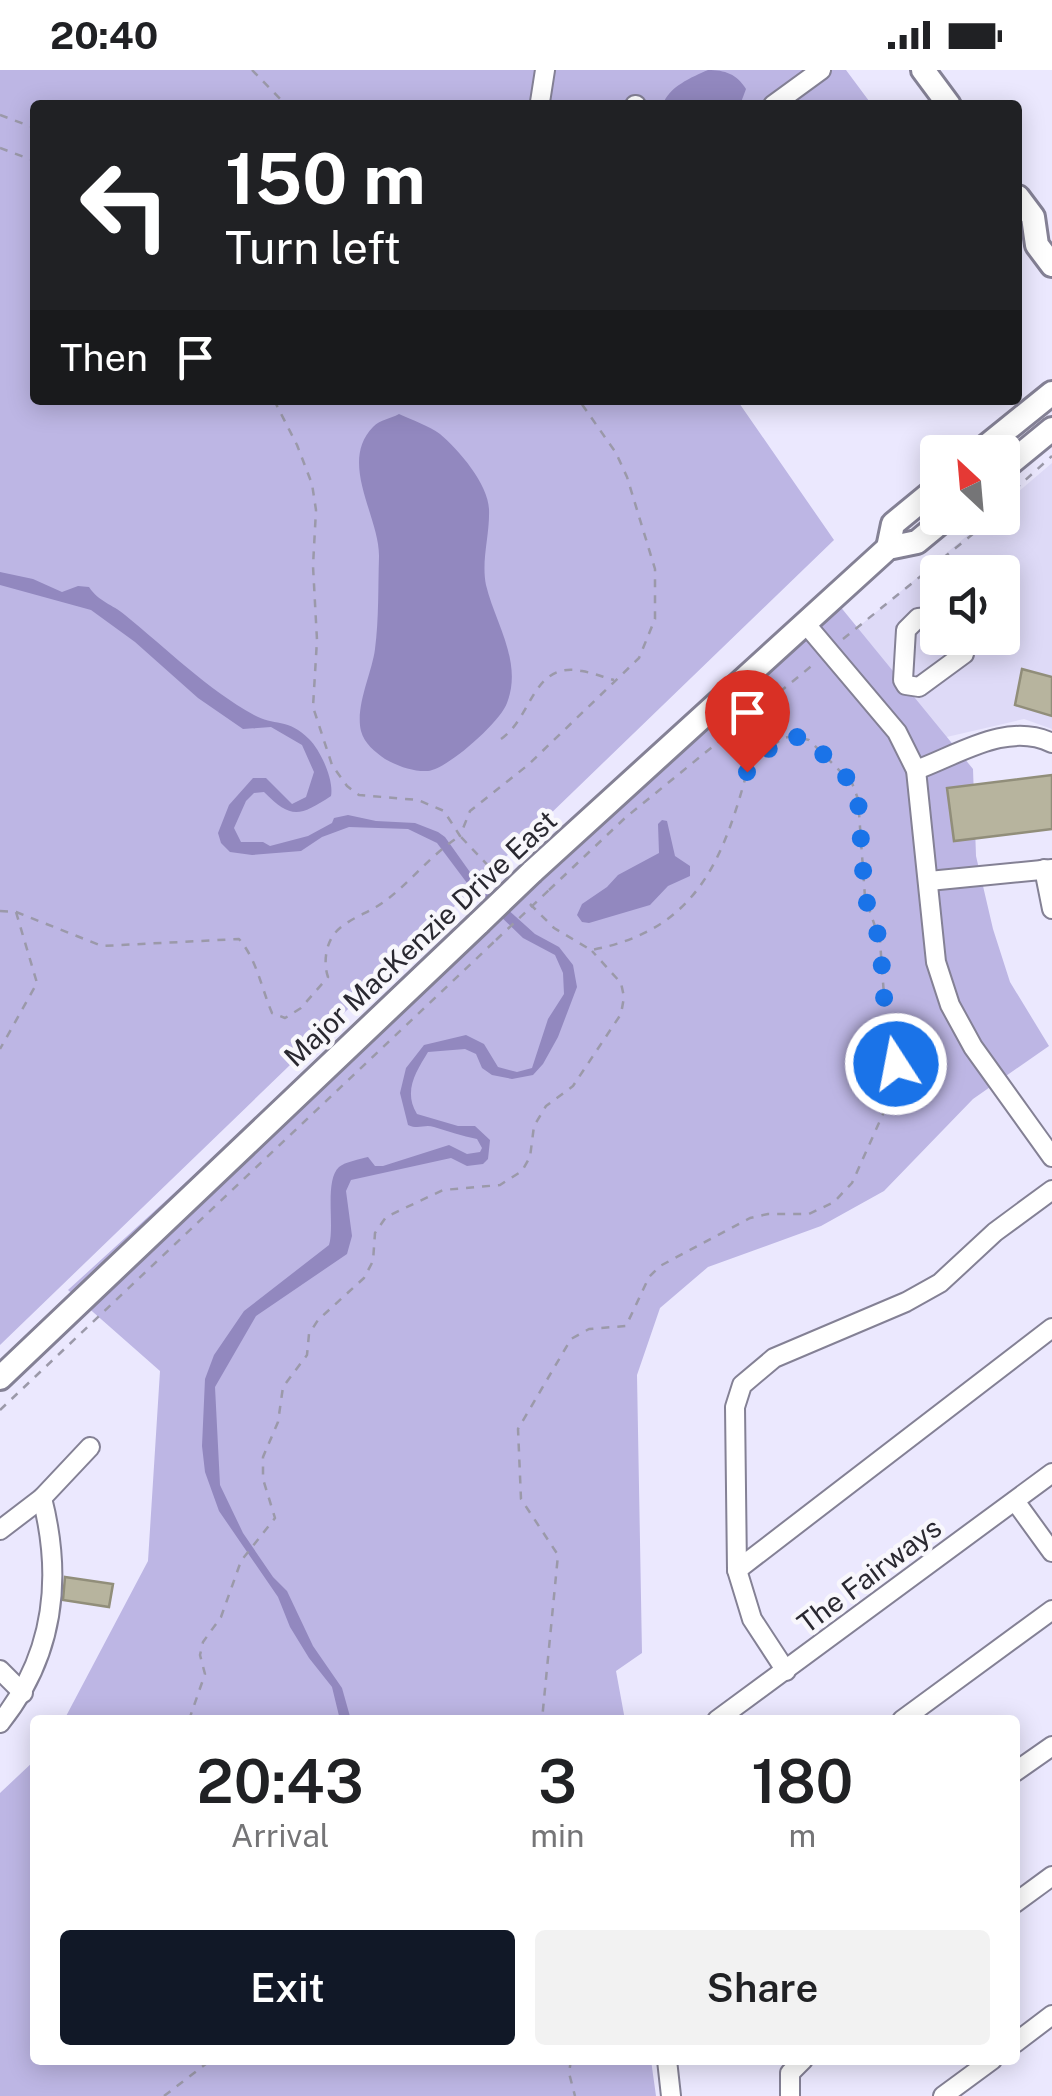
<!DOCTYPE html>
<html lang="en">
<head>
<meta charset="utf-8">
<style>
	:root { --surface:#fff; --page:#f2f2f2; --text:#202124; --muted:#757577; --accent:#111827 }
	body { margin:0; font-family:"Public Sans",sans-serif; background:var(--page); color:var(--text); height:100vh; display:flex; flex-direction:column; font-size:38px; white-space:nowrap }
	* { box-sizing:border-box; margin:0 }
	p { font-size:32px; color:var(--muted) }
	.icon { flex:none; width:55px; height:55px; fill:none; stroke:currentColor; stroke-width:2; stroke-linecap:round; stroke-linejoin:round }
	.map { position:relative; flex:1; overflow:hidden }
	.details { position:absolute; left:30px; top:1645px; width:990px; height:350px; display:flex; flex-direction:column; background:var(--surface); border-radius:10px; box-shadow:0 5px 25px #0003 }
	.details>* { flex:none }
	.hud { position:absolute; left:30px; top:30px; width:992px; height:305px; border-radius:10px; box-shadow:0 5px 25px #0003; background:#202124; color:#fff; overflow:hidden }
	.needle { width:65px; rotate:334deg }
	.controls { position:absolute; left:920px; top:365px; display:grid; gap:20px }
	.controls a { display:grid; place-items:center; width:100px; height:100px; border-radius:10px; background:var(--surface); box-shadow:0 5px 25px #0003; font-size:50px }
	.pin { position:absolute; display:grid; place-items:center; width:85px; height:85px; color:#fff; margin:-102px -42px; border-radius:50% 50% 50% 0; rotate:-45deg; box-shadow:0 0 10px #0007 }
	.pin .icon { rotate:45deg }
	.me { position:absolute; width:110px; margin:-55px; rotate:349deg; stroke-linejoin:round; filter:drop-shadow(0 0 8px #0008) }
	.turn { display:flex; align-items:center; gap:35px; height:210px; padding:0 30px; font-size:45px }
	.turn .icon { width:130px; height:130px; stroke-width:2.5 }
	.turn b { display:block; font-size:70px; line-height:85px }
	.then { display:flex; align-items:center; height:95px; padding:0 30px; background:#0003; gap:20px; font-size:38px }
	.eta { display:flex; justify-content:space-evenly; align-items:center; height:170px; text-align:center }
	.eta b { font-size:60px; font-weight:600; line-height:70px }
	.action { display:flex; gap:20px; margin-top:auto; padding:20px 30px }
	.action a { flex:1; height:115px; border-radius:10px; background:var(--accent); color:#fff; font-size:40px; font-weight:600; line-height:115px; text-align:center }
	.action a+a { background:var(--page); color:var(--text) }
	.status { display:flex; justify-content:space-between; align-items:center; height:70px; padding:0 50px; background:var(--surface); direction:ltr }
	.status svg { height:28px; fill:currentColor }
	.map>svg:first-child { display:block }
	.built { fill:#dedaf7; fill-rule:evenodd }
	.green { fill:#bdb6e4 }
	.water { fill:#9288bf }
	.building { fill:#b7b49e; stroke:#918e7a; stroke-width:2.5 }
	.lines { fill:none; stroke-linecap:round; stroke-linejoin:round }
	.minor-casing { stroke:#848195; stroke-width:22 }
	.major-casing { stroke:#848195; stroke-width:28 }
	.path { stroke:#9b99a9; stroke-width:2.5; stroke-dasharray:8 8; stroke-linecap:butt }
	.minor { stroke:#fff; stroke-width:18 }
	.major { stroke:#fff; stroke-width:22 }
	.major-bridge-casing { stroke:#848195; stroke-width:28; stroke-linecap:butt }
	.path-bridge { stroke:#9b99a9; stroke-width:2.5; stroke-dasharray:8 8; stroke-linecap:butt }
	.major-bridge { stroke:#fff; stroke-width:22 }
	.route { stroke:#1a73e8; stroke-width:18; stroke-dasharray:0 32.4 }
	.labels { text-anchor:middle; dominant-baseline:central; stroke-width:9; stroke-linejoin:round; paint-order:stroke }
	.street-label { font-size:28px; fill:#2a2931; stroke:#f8f7fc }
</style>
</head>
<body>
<div class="status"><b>20:40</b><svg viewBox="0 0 49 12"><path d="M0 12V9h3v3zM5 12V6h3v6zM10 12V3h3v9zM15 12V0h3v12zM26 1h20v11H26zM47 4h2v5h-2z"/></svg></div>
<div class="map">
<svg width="1052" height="2026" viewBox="0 0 1052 2026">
	<rect width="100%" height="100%" fill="#ebe8fe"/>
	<path class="built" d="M 1052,393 L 1052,659 L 1024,649 L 938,669 L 856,559 L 988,448 L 1002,448 L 1003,435 ZM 938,502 L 1002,502 L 1002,568 L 938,568 Z"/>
	<g class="green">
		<path d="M 0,0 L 846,0 L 872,35 L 35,35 L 35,330 L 737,330 L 834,470 L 0,1275 Z"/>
		<path d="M 830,524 L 973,699 L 976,786 L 993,859 L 1010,912 L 1049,976 L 973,1029 L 884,1121 L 821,1156 L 708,1197 L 660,1238 L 637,1305 L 642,1583 L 616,1601 L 625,1650 L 64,1650 L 148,1491 L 160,1301 L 68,1220 Z"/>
		<path d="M 35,1690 L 35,1990 L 651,1990 L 656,2026 L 0,2026 L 0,1723 Z"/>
	</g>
	<g class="water">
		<path d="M 708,0 C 725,0 737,4 746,19 L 740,35 L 663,35 C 668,17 692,7 708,0 Z"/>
		<path d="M 399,344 C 412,350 429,356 440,364 C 459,380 488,414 489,439 C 490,465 481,490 486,515 C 495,553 523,592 507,633 C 501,651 448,699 428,701 C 414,702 397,696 385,689 C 375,682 364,673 361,661 C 355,636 372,603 375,579 C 379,549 378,517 379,487 C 380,447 338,393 373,357 C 381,349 390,349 399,344 Z"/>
		<path d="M 0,502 L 33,509 L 62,522 L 78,516 L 89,517 C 99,532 112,534 125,545 C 167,579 207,619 254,645 C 273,656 289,648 309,669 C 321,681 334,710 331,726 C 299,747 291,749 264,722 L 254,723 L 246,731 L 234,758 L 241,772 L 263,772 L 270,776 L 308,766 L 332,753 L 334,748 L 348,745 L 376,751 L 415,753 L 438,762 L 445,767 L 477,812 L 535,864 L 559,877 L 573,895 L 577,917 L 558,967 L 543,994 L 533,1005 L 512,1009 L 492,1005 L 482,998 L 476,984 L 465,979 L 428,982 C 416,1002 403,1021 417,1044 L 458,1056 L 475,1056 L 490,1070 L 488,1089 L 483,1094 L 467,1096 L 451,1088 L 351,1110 L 346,1121 L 352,1166 L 347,1184 L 256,1246 L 215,1317 L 220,1415 L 243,1463 L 273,1507 L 287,1521 L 313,1576 L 342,1618 L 351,1650 L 340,1650 L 332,1617 L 309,1588 L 290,1557 L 278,1527 L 219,1441 L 205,1402 L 202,1376 L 205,1309 L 214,1285 L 244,1241 L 329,1175 C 335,1156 324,1111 339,1097 C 345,1092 360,1089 368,1087 L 375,1096 L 383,1096 L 449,1075 L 467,1084 L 480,1082 L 482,1078 L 477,1069 C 462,1066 448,1061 434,1057 C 424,1054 419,1060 408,1055 L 400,1023 L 406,998 L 424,975 L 466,965 L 484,974 L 498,997 L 517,1002 L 532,998 L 548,949 L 564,924 L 563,903 L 555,885 L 523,868 L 470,817 L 437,773 L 408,759 L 349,757 L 322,767 L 301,781 L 252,785 L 230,782 L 221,773 L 218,763 L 229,735 L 253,708 L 266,708 L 292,734 L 306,727 L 314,702 L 302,675 L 271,657 L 243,659 L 198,628 L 135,572 L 91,540 L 0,515 Z"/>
		<path d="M 662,750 L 667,751 L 675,786 L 690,796 L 690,806 L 668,816 L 650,835 L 589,853 L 582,852 L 577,845 L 582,834 L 607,817 L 618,805 L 659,783 L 658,754 Z"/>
	</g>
	<g class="building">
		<path d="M 1022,599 L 1052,607 L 1052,646 L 1015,635 Z"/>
		<path d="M 1052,705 L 1052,759 L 954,771 L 947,718 Z"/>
		<path d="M 65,1507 L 113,1514 L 109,1537 L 63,1530 Z"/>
	</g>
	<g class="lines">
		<defs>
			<g id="minor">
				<path d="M 542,35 L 540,32 L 545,0"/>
				<path d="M 635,35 L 636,35"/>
				<path d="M 773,35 L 821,0"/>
				<path d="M 938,546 L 918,548 L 906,560 L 903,610 L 906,615 L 919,617 L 964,584"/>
				<path d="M 1002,552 L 1006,552"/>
				<path d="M 805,553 L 897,662 L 916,700 L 936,892 L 950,935 L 973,977 L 1052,1087"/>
				<path d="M 916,700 C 958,685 1007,651 1052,673"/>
				<path d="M 1044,799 L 1052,839"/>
				<path d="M 929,811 L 1052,799"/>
				<path d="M 1015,1431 L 1052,1482"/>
				<path d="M 0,1460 L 42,1428 L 90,1377"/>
				<path d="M 737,1500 L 1052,1258"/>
				<path d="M 0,1600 L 23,1623"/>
				<path d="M 786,1601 L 752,1549 L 737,1500 L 735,1337 L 742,1315 L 774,1288 L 906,1232 L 940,1213 L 995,1162 L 1052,1120"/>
				<path d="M 717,1650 L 1052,1403"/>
				<path d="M 902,1650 L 1052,1540"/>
				<path d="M 0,1653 C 54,1586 63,1510 42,1428"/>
				<path d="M 1015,1702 L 1052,1676"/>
				<path d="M 1015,1833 L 1052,1806"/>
				<path d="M 1015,1973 L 1052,1945"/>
				<path d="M 667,1990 L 671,2026"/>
				<path d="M 790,2026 L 790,2003 L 803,1990"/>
				<path d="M 943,2026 L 992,1990"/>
			</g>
			<g id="major">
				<path d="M 923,0 L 949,35"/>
				<path d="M 1018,127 L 1033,147 L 1037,175 L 1052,195"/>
				<path d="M 979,382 L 1052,323"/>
				<path d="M 1002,400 L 1052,359"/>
				<path d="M 888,478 L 893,454 L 938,417"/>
				<path d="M 532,802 L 888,478 L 917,472 L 946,448"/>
				<path d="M 0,1308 L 479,853"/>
			</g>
		</defs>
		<use href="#minor" class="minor-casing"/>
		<use href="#major" class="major-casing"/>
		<g class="path">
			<path d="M 252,0 L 286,35"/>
			<path d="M 0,45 L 35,58"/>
			<path d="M 0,78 L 35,91"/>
			<path d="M 274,330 L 297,375 L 312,414 L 316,440 L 313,496 L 317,570 L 313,637 L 332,695 L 347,716 L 359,725 L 418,730 L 444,741 L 460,766 L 470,741 L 528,695 L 639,588 L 655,549 L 655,499 L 627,407 L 616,383 L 579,330"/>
			<path d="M 1002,431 L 1052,386"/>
			<path d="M 843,569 L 984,455 L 989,448"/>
			<path d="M 501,669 C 533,647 532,591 582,601 C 593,603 603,607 614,610"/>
			<path d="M 549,820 L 625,748 L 814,594"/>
			<path d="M 530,834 L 554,858 L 591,880 C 694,861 722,794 747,702 L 754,690 L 783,668 L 793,666 L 809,670 L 852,713 L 858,729 L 865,827 L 880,871 L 885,939 L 893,972 L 895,995 L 892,1024 L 852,1113 L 834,1132 L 809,1144 L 768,1144 L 750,1148 L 660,1196 L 649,1207 L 626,1256 L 589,1259 L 571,1269 L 518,1359 L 521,1429 L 558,1485 L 542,1650"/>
			<path d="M 0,841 L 16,842 L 37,913 L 0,979"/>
			<path d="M 16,842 L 102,876 L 239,869 C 257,890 261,917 272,943 L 285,948 L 301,938 L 328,907 C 324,896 325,880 331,869 C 339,853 361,846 376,837 C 407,818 428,786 460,766 L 498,806"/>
			<path d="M 0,1340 L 496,870"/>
			<path d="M 189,1650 L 205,1604 L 200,1585 L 203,1572 L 221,1547 L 241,1491 L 275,1448 L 263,1409 L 263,1387 L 278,1352 L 283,1317 L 307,1285 L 309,1264 L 318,1250 L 364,1208 L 373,1191 L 375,1163 L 386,1147 L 443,1120 L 500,1115 L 522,1101 L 530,1087 L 534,1056 L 546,1036 L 573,1016 L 621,944 L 624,927 L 621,913 L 592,881"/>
			<path d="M 571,1990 L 569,2003 L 575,2026"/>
			<path d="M 164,2026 L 211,1990"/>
		</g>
		<use href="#minor" class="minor"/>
		<use href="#major" class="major"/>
		<defs>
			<path id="major-bridge" d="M 479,853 L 532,802"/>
		</defs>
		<use href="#major-bridge" class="major-bridge-casing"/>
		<path class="path-bridge" d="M 496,870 L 549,820"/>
		<use href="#major-bridge" class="major-bridge"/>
	</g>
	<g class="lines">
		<path class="route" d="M 747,702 L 754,690 L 783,668 L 793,666 L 809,670 L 852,713 L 858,729 L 865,827 L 880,871 L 885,940 L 896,994"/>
	</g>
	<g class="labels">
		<g class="street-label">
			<text transform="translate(420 868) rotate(-43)">Major MacKenzie Drive East</text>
			<text transform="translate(869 1505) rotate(-37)">The Fairways</text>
		</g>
	</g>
</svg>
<div class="controls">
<a><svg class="needle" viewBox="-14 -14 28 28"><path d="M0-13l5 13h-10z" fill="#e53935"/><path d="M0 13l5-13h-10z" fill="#757577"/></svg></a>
<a><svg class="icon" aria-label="sound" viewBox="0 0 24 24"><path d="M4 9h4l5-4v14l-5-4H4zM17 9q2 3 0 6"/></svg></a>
</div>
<div class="pin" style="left:747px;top:702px;background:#d93025"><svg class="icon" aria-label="arrive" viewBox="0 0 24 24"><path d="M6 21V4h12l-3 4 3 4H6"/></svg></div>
<svg class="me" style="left:896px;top:994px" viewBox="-20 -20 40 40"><circle r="17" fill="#1a73e8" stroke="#fff" stroke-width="3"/><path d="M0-11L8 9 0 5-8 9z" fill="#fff"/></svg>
<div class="hud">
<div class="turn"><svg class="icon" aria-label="left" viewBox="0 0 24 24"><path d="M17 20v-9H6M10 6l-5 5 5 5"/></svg><div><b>150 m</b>Turn left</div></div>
<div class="then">Then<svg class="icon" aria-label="arrive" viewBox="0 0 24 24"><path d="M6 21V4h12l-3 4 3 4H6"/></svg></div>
</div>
<section class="details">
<div class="eta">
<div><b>20:43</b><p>Arrival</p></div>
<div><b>3</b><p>min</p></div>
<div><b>180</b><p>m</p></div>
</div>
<div class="action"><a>Exit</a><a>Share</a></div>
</section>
</div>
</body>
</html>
